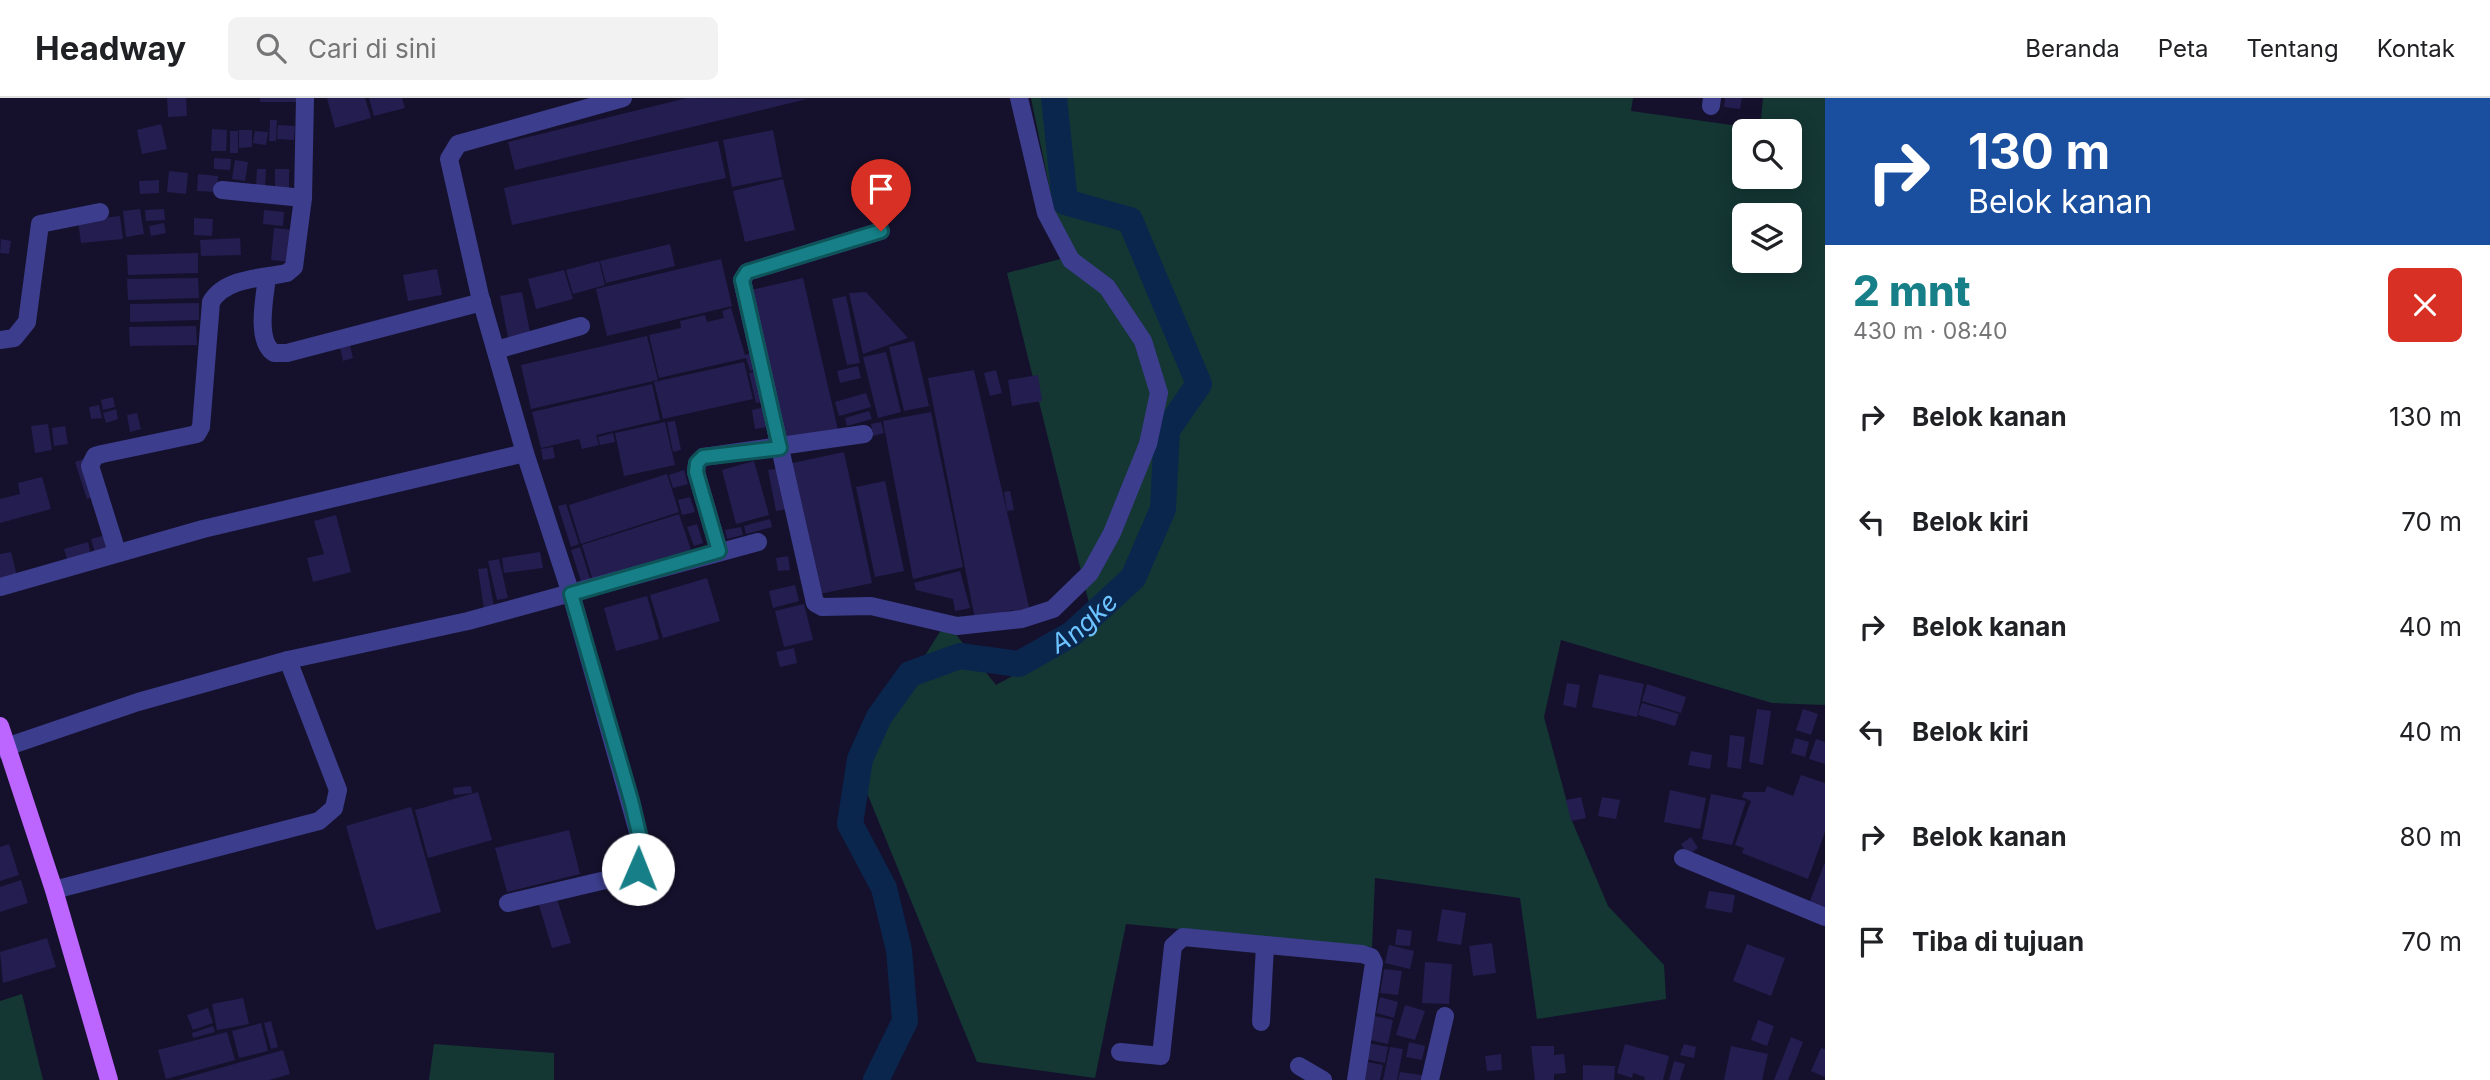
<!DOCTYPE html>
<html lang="id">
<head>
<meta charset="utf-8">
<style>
	:root { --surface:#fff; --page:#f2f2f2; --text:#202124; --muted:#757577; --line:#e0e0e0; --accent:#167f87 }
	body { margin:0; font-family:Inter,sans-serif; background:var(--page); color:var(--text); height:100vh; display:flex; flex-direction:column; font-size:26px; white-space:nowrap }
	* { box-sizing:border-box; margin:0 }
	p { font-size:23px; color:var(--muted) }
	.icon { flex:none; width:38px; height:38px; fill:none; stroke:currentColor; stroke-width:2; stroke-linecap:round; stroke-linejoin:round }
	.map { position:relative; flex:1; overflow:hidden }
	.side { display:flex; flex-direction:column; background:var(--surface); width:665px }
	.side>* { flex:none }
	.hud { background:#1a4fa0; color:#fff; overflow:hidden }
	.fabs { position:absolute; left:1732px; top:21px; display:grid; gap:14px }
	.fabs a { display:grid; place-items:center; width:70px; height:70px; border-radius:10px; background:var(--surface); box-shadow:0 4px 18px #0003; font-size:35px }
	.pin { position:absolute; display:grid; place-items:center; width:60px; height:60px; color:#fff; margin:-72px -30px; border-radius:50% 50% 50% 0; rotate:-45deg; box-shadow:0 0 7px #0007 }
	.pin .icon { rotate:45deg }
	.me { position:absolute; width:77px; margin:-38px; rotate:1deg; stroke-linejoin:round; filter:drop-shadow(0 0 5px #0008) }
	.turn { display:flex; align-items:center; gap:24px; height:147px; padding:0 28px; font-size:32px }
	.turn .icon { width:91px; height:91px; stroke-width:2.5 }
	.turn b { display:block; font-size:49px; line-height:60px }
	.round { display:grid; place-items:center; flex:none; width:74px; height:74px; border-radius:10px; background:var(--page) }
	.summary { display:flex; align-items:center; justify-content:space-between; height:119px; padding:0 28px }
	h1 { font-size:42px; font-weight:800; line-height:52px; color:var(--accent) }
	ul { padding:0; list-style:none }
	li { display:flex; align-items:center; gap:21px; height:105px; padding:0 28px }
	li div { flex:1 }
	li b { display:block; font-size:26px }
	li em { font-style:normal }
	header { display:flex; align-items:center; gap:42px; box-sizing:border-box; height:98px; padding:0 35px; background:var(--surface); border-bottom:2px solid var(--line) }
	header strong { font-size:33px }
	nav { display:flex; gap:38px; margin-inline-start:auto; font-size:24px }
	.search { width:490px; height:63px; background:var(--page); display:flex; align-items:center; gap:18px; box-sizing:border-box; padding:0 24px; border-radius:10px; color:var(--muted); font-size:26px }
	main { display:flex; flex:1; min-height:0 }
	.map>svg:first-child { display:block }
	.green { fill:#143734; fill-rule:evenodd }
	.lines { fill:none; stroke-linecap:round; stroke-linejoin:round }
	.river { stroke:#0a264d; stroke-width:26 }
	.building { fill:#241d4f }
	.minor { stroke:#3c3d8d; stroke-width:18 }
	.major { stroke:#bd65ff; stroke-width:18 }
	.route-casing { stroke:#0e5358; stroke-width:18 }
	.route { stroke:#167f87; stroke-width:12 }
	.labels { text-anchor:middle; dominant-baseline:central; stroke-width:7; stroke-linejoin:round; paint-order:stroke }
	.water-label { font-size:26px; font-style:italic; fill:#6cc3ff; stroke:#15112d }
</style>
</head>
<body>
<header>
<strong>Headway</strong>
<div class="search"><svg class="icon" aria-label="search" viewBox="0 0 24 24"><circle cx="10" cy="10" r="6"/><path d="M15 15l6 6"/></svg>Cari di sini</div>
<nav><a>Beranda</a><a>Peta</a><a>Tentang</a><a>Kontak</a></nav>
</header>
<main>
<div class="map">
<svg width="1825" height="982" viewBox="0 0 1825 982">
	<rect width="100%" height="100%" fill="#15112d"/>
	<g class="green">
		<path d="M 1031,0 L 1633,0 L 1631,13 L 1760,31 L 1763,0 L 1825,0 L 1825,607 L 1772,605 L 1561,542 L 1544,619 L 1572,723 L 1608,808 L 1664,867 L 1666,901 L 1537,921 L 1520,800 L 1375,780 L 1372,849 L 1126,826 L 1095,980 L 977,964 L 856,668 L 946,524 L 996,587 L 1096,533 L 1007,175 L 1064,160 ZM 1745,33 L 1790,33 L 1790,79 L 1745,79 ZM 1745,117 L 1790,117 L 1790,163 L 1745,163 Z"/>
		<path d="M 22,896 L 43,982 L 0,982 L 0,903 Z"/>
		<path d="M 434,946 L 554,955 L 554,982 L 429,982 Z"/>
	</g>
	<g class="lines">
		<path class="river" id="s1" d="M 876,982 L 905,923 L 899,852 L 884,790 L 850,726 L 860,661 L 879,619 L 910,576 L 960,558 L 1019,566 L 1072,536 L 1133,480 L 1163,411 L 1167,332 L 1199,286 L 1130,122 L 1065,104 L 1054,0"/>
	</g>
	<g class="building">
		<path d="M 167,0 L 186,0 L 187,18 L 168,19 Z"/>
		<rect x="260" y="0" width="37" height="4"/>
		<path d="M 327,0 L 365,0 L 371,20 L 335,30 Z"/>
		<path d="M 369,0 L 402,0 L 405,10 L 374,18 Z"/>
		<path d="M 687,0 L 807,1 L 515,72 L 508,44 Z"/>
		<path d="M 1725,0 L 1742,0 L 1740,11 L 1724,9 Z"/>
		<path d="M 270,22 L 277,22 L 276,43 L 269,43 Z"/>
		<path d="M 161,26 L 167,51 L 142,56 L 137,32 Z"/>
		<path d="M 278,27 L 295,28 L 294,42 L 277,41 Z"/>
		<path d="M 212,31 L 227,32 L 226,53 L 211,53 Z"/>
		<path d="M 239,32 L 252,32 L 252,49 L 239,50 Z"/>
		<path d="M 773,32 L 782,79 L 732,89 L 723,42 Z"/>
		<rect x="230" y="33" width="8" height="22"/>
		<path d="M 255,33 L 268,34 L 266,47 L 253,45 Z"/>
		<path d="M 718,43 L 726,80 L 512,127 L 504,90 Z"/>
		<path d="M 214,60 L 231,61 L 230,72 L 214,71 Z"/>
		<path d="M 235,62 L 248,64 L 245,83 L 232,81 Z"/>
		<path d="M 257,71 L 266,71 L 265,89 L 256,89 Z"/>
		<rect x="275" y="71" width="14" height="20"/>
		<path d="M 169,73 L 188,75 L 186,96 L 167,94 Z"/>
		<path d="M 198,76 L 218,78 L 217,94 L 197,93 Z"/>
		<path d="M 783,81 L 795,132 L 745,144 L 733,93 Z"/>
		<path d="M 159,82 L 159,95 L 140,96 L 139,83 Z"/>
		<path d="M 140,111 L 144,136 L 126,139 L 123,113 Z"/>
		<path d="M 164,111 L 165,122 L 146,123 L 145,112 Z"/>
		<path d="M 264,112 L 284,114 L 283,128 L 263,126 Z"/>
		<path d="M 120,118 L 123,141 L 81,145 L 78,123 Z"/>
		<path d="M 194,120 L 213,121 L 212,138 L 194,137 Z"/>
		<path d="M 164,125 L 166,135 L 151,138 L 149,128 Z"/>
		<path d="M 274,130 L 294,132 L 291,164 L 271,162 Z"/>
		<path d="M 240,140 L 241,157 L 201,158 L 200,142 Z"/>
		<path d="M 1,141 L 11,143 L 9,156 L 0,155 Z"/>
		<path d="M 670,146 L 675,168 L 606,185 L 600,163 Z"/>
		<path d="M 198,155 L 198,175 L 128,177 L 127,157 Z"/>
		<path d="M 721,161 L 732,208 L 607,238 L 596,191 Z"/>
		<path d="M 599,163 L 605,187 L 573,196 L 566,172 Z"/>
		<path d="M 437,171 L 442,197 L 408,203 L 403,177 Z"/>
		<path d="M 564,172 L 573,201 L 536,211 L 528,181 Z"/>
		<path d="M 198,180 L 199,200 L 128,202 L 127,181 Z"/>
		<path d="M 803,180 L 838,332 L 785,344 L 751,192 Z"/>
		<path d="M 522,194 L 531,239 L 509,244 L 500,198 Z"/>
		<path d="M 866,194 L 908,240 L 863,256 L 849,195 Z"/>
		<path d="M 846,198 L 860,265 L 847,267 L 832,201 Z"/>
		<path d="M 199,205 L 199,222 L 130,224 L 130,206 Z"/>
		<path d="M 731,210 L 745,257 L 756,254 L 760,270 L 750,273 L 746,260 L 659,280 L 649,237 L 681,230 L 680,223 L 705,217 L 707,224 L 724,220 L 722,213 Z"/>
		<path d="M 196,228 L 197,247 L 130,248 L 129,229 Z"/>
		<path d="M 647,238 L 658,282 L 531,311 L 521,267 Z"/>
		<path d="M 914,243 L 929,308 L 904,313 L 889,249 Z"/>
		<path d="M 350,248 L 353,260 L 343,263 L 340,250 Z"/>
		<path d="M 886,254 L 901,314 L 878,320 L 863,259 Z"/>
		<path d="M 744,264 L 753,301 L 663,321 L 654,284 Z"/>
		<path d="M 858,268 L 861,280 L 840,285 L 837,273 Z"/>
		<path d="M 762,272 L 769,302 L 756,305 L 749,275 Z"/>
		<path d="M 974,272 L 1030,513 L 1014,517 L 1013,512 L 975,521 L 928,280 Z"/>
		<path d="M 996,272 L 1002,295 L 990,298 L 984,275 Z"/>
		<path d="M 1038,277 L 1042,303 L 1012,308 L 1008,282 Z"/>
		<path d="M 652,286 L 660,322 L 596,337 L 599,347 L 582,351 L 579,341 L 541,350 L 532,314 Z"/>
		<path d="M 866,295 L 871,309 L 839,318 L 835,304 Z"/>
		<path d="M 113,299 L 115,309 L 103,312 L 101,302 Z"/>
		<path d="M 99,307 L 102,320 L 91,321 L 89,309 Z"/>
		<path d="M 765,309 L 768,329 L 755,331 L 752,312 Z"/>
		<path d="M 116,311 L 118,321 L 106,325 L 103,315 Z"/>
		<path d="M 869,313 L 872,321 L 847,328 L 845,320 Z"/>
		<path d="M 931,314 L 963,469 L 913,481 L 883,323 Z"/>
		<path d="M 137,315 L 141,331 L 130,334 L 127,317 Z"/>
		<path d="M 675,323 L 681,352 L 673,354 L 667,324 Z"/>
		<path d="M 665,324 L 675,367 L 624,378 L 615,335 Z"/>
		<path d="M 881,324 L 884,335 L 873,338 L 871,326 Z"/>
		<path d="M 48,326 L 52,352 L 35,355 L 31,328 Z"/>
		<path d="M 65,328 L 68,346 L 54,348 L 52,330 Z"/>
		<path d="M 613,335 L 615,344 L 600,347 L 598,339 Z"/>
		<path d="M 553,349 L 555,360 L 543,362 L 541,351 Z"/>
		<path d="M 844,354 L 872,485 L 815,497 L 788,366 Z"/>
		<path d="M 84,361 L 96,398 L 87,401 L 75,364 Z"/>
		<path d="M 754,363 L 769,417 L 736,426 L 722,372 Z"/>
		<path d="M 781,370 L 788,411 L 776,413 L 768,372 Z"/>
		<path d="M 684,372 L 688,386 L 673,390 L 669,377 Z"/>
		<path d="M 667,376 L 679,414 L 581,446 L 569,407 Z"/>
		<path d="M 42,379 L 51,411 L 0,425 L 0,401 L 20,396 L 18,385 Z"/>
		<path d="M 885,383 L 904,473 L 875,479 L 856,389 Z"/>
		<path d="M 1010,393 L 1014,412 L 1007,413 L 1004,394 Z"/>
		<path d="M 690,399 L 695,414 L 682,417 L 678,402 Z"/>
		<path d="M 566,406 L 579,446 L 571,449 L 558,408 Z"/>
		<path d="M 679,416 L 691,452 L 593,483 L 582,447 Z"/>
		<path d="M 336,417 L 351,474 L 313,484 L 307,460 L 324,456 L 314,423 Z"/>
		<path d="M 770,421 L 772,429 L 746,436 L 744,428 Z"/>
		<path d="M 697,426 L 703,445 L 694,448 L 687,429 Z"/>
		<path d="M 741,429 L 743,437 L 727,441 L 725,432 Z"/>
		<path d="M 106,437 L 110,451 L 95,455 L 91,441 Z"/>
		<path d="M 88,444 L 91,458 L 68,464 L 64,451 Z"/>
		<path d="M 580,449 L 591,484 L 582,486 L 571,452 Z"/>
		<path d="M 11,454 L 17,478 L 0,482 L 0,456 Z"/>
		<path d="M 540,454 L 543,470 L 504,475 L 502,460 Z"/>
		<path d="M 788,458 L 790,472 L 778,473 L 776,460 Z"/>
		<path d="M 499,461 L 508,500 L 497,502 L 488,463 Z"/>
		<path d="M 487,470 L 494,509 L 484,511 L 478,471 Z"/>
		<path d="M 960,473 L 970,510 L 955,513 L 953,501 L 916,492 L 914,485 Z"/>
		<path d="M 707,480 L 720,523 L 663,540 L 650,497 Z"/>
		<path d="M 795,487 L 799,503 L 773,510 L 769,493 Z"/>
		<path d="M 647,498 L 659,541 L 616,553 L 604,510 Z"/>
		<path d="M 804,506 L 813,542 L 784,549 L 775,513 Z"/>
		<path d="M 794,550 L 797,565 L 780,569 L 776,554 Z"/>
		<path d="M 1599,576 L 1644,586 L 1637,619 L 1592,609 Z"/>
		<path d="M 1567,585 L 1580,587 L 1576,610 L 1563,607 Z"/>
		<path d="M 1647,586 L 1686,599 L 1681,615 L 1642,603 Z"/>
		<path d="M 1642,605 L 1679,616 L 1675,628 L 1638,617 Z"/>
		<path d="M 1757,611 L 1771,613 L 1763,667 L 1749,664 Z"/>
		<path d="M 1803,611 L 1818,616 L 1811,637 L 1796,632 Z"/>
		<path d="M 1730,637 L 1745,639 L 1741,671 L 1727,669 Z"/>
		<path d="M 1795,640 L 1809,644 L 1805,659 L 1791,655 Z"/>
		<path d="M 1816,641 L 1825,644 L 1825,666 L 1809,661 Z"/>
		<path d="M 1691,653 L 1712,657 L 1710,671 L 1688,667 Z"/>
		<path d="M 1801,677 L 1825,685 L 1825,734 L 1808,781 L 1742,755 L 1744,750 L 1735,747 L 1751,703 L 1742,699 L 1744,694 L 1765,694 L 1767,688 L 1793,698 Z"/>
		<path d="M 471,688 L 472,695 L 454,697 L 453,690 Z"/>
		<path d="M 1670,692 L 1706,700 L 1700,731 L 1664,724 Z"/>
		<path d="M 478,694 L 492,742 L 428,760 L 415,712 Z"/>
		<path d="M 1711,696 L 1746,703 L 1732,747 L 1702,741 Z"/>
		<path d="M 1581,699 L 1586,720 L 1571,723 L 1566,702 Z"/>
		<path d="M 1602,699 L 1620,702 L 1616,721 L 1598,718 Z"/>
		<path d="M 411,709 L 441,814 L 376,832 L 346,728 Z"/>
		<path d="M 569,732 L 580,776 L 507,794 L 495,750 Z"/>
		<path d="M 1691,739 L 1698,750 L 1688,757 L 1681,746 Z"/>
		<path d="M 9,746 L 19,777 L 0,783 L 0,749 Z"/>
		<path d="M 1825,764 L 1825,815 L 1808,808 Z"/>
		<path d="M 21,782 L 28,805 L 0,814 L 0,789 Z"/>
		<path d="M 1709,793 L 1735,797 L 1732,815 L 1705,810 Z"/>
		<path d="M 557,801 L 571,845 L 552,850 L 539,807 Z"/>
		<path d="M 1442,811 L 1466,815 L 1461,847 L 1437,843 Z"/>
		<path d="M 1397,831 L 1412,833 L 1410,848 L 1395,847 Z"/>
		<path d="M 47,840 L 56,869 L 3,885 L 0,854 Z"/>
		<path d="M 1492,845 L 1496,875 L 1473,878 L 1469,848 Z"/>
		<path d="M 1747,846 L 1785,860 L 1771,898 L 1733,883 Z"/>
		<path d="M 1389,847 L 1414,853 L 1410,871 L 1385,865 Z"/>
		<path d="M 1425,864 L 1452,866 L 1449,906 L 1422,905 Z"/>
		<path d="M 1384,871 L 1402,873 L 1398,897 L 1380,895 Z"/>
		<path d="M 1380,899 L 1398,904 L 1394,920 L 1376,915 Z"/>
		<path d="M 243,900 L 249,926 L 217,932 L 212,906 Z"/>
		<path d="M 1405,907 L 1425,913 L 1415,942 L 1396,937 Z"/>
		<path d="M 208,910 L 213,925 L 193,932 L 187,917 Z"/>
		<path d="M 1375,918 L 1393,922 L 1388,946 L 1370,942 Z"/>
		<path d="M 1758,922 L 1774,928 L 1767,948 L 1751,942 Z"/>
		<path d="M 271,923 L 278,949 L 271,951 L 264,925 Z"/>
		<path d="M 261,925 L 268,953 L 239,960 L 232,933 Z"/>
		<path d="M 213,928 L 215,934 L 193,940 L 192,935 Z"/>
		<path d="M 227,934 L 235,962 L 166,981 L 158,952 Z"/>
		<path d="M 1791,939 L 1803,944 L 1788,982 L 1774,982 Z"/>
		<path d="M 1409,944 L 1425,948 L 1422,962 L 1406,959 Z"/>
		<path d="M 1368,945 L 1388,949 L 1385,965 L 1365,961 Z"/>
		<path d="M 1625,946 L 1669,958 L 1663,982 L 1644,982 L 1645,979 L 1633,975 L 1632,980 L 1617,975 Z"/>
		<path d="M 1684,946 L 1696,949 L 1694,960 L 1680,957 Z"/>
		<path d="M 1531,948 L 1554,948 L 1554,957 L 1564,956 L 1566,975 L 1554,976 L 1554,982 L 1535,982 Z"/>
		<path d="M 1731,948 L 1768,956 L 1762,982 L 1724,982 Z"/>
		<path d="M 1390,949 L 1403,951 L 1397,982 L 1383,982 Z"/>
		<path d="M 1821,950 L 1825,951 L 1825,979 L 1811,973 Z"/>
		<path d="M 283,952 L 290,976 L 269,982 L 178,982 Z"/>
		<path d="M 1501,956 L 1502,972 L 1487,973 L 1485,958 Z"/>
		<path d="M 1674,963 L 1685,966 L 1680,982 L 1669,982 Z"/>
		<path d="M 1368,964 L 1383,967 L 1380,982 L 1365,982 Z"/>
		<path d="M 1583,967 L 1615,968 L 1614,982 L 1583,982 Z"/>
		<path d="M 1400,974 L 1428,978 L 1427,982 L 1398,982 Z"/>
	</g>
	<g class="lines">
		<g class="minor">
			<path d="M 1711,8 L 1712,0"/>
			<path d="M 222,92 L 303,100"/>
			<path d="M 881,133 L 747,174 L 742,182 L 815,505 L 822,509 L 871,508 L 957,528 L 1022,521 L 1053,511 L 1090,475 L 1112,435 L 1148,346 L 1159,295 L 1143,243 L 1107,189 L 1071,162 L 1046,115 L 1019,0"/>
			<path d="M 267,179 C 265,198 255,243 274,255 L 287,255 L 482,204"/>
			<path d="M 0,242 L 14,240 L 27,224 L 40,126 L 100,114"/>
			<path d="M 496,252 L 581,228"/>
			<path d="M 719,453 L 696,374 L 697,365 L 703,359 L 864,336"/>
			<path d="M 117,454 L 90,368 L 95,358 L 102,356 L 197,336 L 201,329 L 211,204 C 225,180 262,180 287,175 L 294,169 L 303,100 L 305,0"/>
			<path d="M 0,489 L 203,431 L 525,355"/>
			<path d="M 0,651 L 138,604 L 288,562 L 468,523 L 758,444"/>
			<path d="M 1683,760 L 1825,819"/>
			<path d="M 54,792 L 319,723 L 334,710 L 338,692 L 288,562"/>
			<path d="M 508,805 L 631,776 L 638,770 L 642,748 L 571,496 L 525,355 L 480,198 L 449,61 L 458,46 L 623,0"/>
			<path d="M 1261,924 L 1265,847"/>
			<path d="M 1120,954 L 1161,958 L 1173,848 L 1183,839 L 1362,856 L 1371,859 L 1374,865 L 1356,982"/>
			<path d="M 1299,968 L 1323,982"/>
			<path d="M 1430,982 L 1445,918"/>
		</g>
		<path class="major" d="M 0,628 L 54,792 L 109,982"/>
	</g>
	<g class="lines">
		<defs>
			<path id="route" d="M 638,771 L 642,748 L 631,702 L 571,496 L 719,453 L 696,374 L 697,365 L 703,359 L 780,350 L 742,182 L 747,174 L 881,133"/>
		</defs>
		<use href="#route" class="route-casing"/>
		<use href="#route" class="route"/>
	</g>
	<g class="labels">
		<g class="water-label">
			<text stroke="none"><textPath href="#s1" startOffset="628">Angke</textPath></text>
		</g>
	</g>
</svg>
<div class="fabs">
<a><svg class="icon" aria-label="search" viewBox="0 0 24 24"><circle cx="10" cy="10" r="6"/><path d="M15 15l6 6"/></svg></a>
<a><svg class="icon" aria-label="layers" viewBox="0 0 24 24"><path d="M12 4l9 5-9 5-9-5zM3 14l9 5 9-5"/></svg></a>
</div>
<div class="pin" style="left:881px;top:133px;background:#d93025"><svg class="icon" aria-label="arrive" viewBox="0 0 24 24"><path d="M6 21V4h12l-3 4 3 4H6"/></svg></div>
<svg class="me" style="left:638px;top:771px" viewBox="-20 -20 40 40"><circle r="19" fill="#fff"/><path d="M0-13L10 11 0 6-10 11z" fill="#167f87"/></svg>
</div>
<section class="side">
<div class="hud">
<div class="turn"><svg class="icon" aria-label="right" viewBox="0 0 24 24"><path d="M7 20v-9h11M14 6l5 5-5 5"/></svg><div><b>130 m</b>Belok kanan</div></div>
</div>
<div class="summary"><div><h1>2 mnt</h1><p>430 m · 08:40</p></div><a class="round" style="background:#d93025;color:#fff"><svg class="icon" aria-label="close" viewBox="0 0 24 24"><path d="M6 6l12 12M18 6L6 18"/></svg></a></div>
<ul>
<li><svg class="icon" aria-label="right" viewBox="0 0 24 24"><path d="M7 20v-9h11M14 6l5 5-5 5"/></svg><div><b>Belok kanan</b></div><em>130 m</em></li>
<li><svg class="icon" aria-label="left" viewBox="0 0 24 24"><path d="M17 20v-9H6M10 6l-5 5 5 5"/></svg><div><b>Belok kiri</b></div><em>70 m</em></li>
<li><svg class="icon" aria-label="right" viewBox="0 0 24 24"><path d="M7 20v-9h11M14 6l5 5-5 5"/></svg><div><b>Belok kanan</b></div><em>40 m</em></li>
<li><svg class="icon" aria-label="left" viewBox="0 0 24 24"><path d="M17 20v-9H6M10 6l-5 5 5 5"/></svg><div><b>Belok kiri</b></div><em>40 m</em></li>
<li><svg class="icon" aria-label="right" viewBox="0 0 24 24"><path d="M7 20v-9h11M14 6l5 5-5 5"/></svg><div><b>Belok kanan</b></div><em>80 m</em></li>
<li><svg class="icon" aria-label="arrive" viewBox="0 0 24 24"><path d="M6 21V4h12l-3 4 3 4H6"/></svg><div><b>Tiba di tujuan</b></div><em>70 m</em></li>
</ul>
</section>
</main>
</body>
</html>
